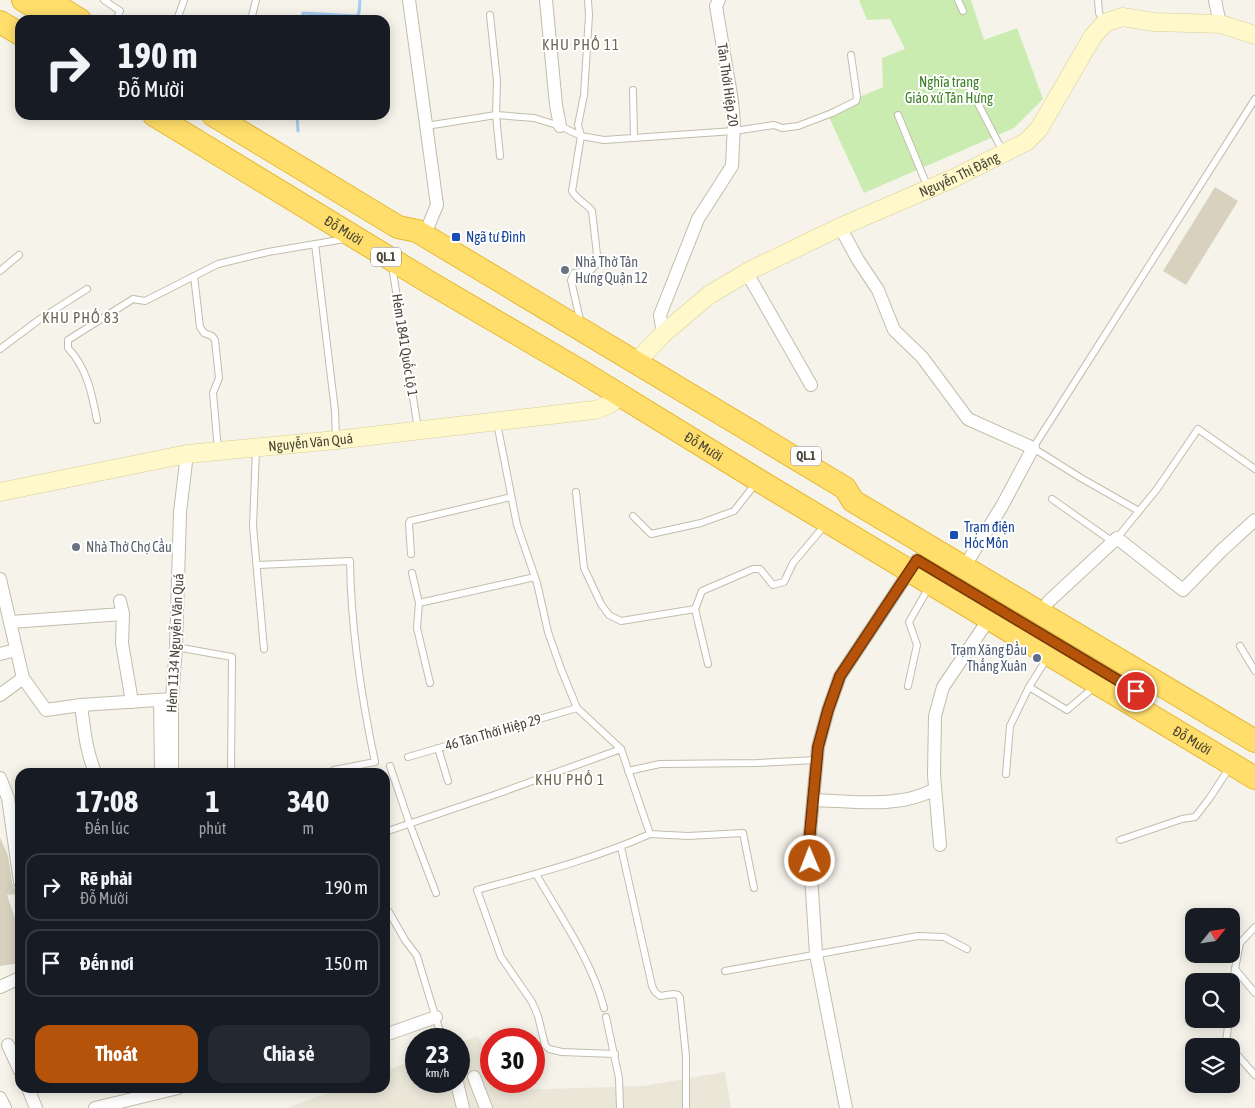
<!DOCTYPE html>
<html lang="vi">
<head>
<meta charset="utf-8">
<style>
	:root { --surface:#171b24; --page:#242831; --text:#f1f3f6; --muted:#9ea1a6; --line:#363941; --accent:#b45309 }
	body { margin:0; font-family:"Asap Condensed",sans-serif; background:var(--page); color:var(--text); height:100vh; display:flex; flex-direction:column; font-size:19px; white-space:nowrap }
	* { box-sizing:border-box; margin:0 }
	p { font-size:16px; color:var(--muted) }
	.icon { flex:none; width:28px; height:28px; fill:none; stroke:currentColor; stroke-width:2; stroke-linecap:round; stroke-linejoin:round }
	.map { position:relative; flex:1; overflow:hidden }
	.sheet { position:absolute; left:15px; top:768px; width:375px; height:325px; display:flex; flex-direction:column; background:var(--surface); border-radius:15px; box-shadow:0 2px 12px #0003 }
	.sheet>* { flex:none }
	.top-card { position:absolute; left:15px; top:15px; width:375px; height:105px; border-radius:15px; box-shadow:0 2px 12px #0003; background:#171b24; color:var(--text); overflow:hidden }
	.needle { width:32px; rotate:60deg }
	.buttons { position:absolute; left:1185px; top:908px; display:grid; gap:10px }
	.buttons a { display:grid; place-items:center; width:55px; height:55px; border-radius:10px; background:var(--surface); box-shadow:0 2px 12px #0003; font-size:25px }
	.speed { position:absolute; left:405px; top:1028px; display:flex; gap:10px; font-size:25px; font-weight:700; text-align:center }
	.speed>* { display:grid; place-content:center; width:65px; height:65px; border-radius:50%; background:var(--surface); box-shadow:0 2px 12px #0003; line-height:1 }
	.speed small { font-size:12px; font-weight:400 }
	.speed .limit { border:8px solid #d22; background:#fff; color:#111 }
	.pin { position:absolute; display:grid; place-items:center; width:42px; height:42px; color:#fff; margin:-21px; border:2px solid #fff; border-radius:50%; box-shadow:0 1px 5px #0007 }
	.me { position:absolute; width:55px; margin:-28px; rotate:359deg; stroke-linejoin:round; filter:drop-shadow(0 0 4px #0008) }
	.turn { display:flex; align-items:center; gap:18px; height:105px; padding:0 20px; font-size:22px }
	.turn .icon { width:65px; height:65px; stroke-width:2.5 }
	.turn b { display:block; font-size:35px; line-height:42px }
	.eta { display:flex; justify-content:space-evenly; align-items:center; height:85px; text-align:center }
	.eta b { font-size:30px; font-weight:700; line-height:35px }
	.primary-button { display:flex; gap:10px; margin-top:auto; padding:10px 20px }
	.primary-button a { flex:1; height:58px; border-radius:15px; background:var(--accent); color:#fff; font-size:20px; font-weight:700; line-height:58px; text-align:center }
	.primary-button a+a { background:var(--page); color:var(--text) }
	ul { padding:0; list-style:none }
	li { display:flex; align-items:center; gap:15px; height:68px; margin:0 10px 8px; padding:0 10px; border:2px solid var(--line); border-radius:15px }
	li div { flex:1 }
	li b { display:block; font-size:19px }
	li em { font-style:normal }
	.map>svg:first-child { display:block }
	.residential { fill:#eae6d8 }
	.green { fill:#cbecb1 }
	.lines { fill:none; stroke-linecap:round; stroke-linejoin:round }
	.stream { stroke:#a4cbf5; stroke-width:3 }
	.building { fill:#d8d1be }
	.lane-casing { stroke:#c2bdab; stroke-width:8 }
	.street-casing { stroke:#c2bdab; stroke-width:14 }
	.secondary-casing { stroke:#d8ce98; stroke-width:19 }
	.highway-casing { stroke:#e6b833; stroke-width:24 }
	.lane { stroke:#fff; stroke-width:6 }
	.street { stroke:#fff; stroke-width:12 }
	.secondary { stroke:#fff8ca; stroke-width:18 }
	.highway { stroke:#ffde6b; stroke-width:22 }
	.route-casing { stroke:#753606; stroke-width:12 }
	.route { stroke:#b45309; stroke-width:9 }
	.transit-dot { fill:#1a4fb4; stroke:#fff; stroke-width:2 }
	.worship-dot { fill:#6b7280; stroke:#fff; stroke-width:2 }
	.service-dot { fill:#5c6f8a; stroke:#fff; stroke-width:2 }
	.labels { text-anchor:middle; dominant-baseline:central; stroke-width:4; stroke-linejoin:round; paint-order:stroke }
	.shield { fill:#fff; stroke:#807d73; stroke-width:1 }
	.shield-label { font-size:12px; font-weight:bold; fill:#4a4537 }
	.park-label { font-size:14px; fill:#3e8026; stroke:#fff }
	.street-label { font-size:14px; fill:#4a4537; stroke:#fff }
	.transit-label { font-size:14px; fill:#164399; stroke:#fff; text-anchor:start }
	.worship-label { font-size:14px; fill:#5b616d; stroke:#fff; text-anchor:start }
	.service-label { font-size:14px; fill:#4e5e75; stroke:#fff; text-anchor:end }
	.neighbourhood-label { font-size:15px; letter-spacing:1px; fill:#6e644e; stroke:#fff }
</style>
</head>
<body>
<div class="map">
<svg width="1255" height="1108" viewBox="0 0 1255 1108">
	<rect width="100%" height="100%" fill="#f6f3ea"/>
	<path class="residential" d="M 478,1036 L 491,1060 L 491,1081 L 504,1081 L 516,1090 L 643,1086 L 725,1072 L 731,1108 L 287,1108 L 342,1088 L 385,1088 L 385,1071 L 416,1059 L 416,1081 L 459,1081 L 459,1043 Z"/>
	<path class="green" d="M 859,0 L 971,0 L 984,40 L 1017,28 L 1043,99 L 1014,128 L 864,193 L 826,111 L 883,87 L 882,58 L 905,49 L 890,19 L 867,20 Z"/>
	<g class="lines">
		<g class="stream">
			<path d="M 302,20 L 303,13 L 357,16 L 359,13 L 360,0"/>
			<path d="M 297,115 L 298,131"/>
		</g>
	</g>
	<g class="building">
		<path d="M 1215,187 L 1238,201 L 1186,285 L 1163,271 Z"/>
		<path d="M 0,837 L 8,856 L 12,883 L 17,894 L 7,895 L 20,933 L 20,963 L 0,966 Z"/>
	</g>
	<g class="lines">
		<defs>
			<g id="lane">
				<path d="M 104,0 L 120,11 L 116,20"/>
				<path d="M 958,0 L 963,11"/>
				<path d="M 1098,0 L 1099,13 L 1104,22"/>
				<path d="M 490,15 L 497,81 L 496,115 L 500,156"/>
				<path d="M 177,20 L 184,0"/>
				<path d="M 251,20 L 256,0"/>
				<path d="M 969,86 L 1003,152"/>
				<path d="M 633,90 L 634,138"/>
				<path d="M 898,115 L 928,188"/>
				<path d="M 426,126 L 496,115 L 534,118 L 560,126 L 581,136 L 604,140 L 734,131 L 774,125 L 782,128 L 798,126 L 832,113 L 856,101 L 857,97 L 851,55"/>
				<path d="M 315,244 L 335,411 L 336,439"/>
				<path d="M 392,266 L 418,429"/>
				<path d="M 0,271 L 19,255"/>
				<path d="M 194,276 L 200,327 L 204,333 L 212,336 L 215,340 L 219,378 L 213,393 L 218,450"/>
				<path d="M 579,324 L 580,320 L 571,280 L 574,273 L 591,270 L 598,263 L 592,211 C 586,203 577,200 572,191 L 581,136 L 578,125 L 584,95 L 589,15 L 588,0"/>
				<path d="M 0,349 L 40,319 L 87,289"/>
				<path d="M 97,420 C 92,394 87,368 68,348 L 68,340 L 133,299 L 145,301 L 218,264 L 268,252 L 345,239"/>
				<path d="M 497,423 L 517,525 L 537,583 L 548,632 L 561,669 L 577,708 L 621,749"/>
				<path d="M 256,449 L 253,526 L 264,649"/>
				<path d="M 576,492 L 584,568 L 601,604 L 609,615 L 621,621 L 695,609 L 702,591 L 753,569 L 760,569 L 773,585 L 784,582 L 793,563 L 825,525"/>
				<path d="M 1052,499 L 1113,542"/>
				<path d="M 1139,511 L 1081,478 L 1033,448 L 1255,99"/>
				<path d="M 633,516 L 651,534 L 701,523 L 734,511 L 756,483"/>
				<path d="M 1117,538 L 1157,489 L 1198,429 L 1255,469"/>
				<path d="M 411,554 L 409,523 L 410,521 L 511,497"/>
				<path d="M 258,565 L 350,561 C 351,629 361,696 375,762 L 334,770 L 335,772"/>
				<path d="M 412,573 L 419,603 L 417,628 L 430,683"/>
				<path d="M 419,603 L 535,577"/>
				<path d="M 695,609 L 708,664"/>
				<path d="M 1240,646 L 1255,671"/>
				<path d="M 176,647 L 232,657 L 231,772"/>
				<path d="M 1047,658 L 1029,687 L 1067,710 L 1094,687"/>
				<path d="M 908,686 L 917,645 L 909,622 L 929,587"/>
				<path d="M 438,748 L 448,781"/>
				<path d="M 408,757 L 577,708"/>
				<path d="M 390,766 L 409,822 L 436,893"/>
				<path d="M 628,771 L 660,764 L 758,763 L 817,760"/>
				<path d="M 1006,774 L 1010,726 L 1029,687"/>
				<path d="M 385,832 L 494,795 L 621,749 L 650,834 C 594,859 535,874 477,890 L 501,957 L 532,1002 L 538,1016 L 545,1045 L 549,1049 L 562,1052 L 615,1054"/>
				<path d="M 650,834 L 688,836 L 743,833 L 754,888"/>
				<path d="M 1120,840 L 1182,819 L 1195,817 L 1209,799 L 1230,767"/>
				<path d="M 621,847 L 652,986 L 655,992 L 660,996 L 673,994 L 678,995 L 680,998 L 686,1056 L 686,1108"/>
				<path d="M 536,874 C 560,916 592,961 604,1008"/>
				<path d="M 385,911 L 389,912 L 405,940 L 417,956 L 442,1038"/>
				<path d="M 1255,927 L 1240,943 L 1235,969 L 1255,993"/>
				<path d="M 725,971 L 918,936 L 944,937 L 967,949"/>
				<path d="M 1231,999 L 1235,969"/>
				<path d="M 606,1017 L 619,1078 L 620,1108"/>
				<path d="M 1229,1019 L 1226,1042 L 1230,1046"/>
				<path d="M 1231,1048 L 1255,1075"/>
			</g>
			<g id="street">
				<path d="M 409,0 L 437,205 L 427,229"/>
				<path d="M 546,0 L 556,105 L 560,126"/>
				<path d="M 1215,0 L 1220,24"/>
				<path d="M 840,227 L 858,260 L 878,290 L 894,330 L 922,357 L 968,419 L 1033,448 L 1002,506 L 971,556"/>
				<path d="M 747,273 L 811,385"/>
				<path d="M 663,334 L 660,315 L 698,219 L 732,166 L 734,124 L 732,101 L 716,6 L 719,0"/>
				<path d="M 0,579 L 23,678 L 46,710 L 81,705 C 84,728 86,751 95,772"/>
				<path d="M 120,601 L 123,614 L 122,643 L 132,702"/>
				<path d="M 1048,602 L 1117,538 L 1183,590 L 1222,550 L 1255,520"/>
				<path d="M 10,622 L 123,614"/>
				<path d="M 0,654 L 16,650"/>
				<path d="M 0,695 L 23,678"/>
				<path d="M 160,700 L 161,772"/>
				<path d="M 81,705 L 172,699"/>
				<path d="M 172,772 L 172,699 L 176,647 L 180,512 L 187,454"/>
				<path d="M 0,778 L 8,798 L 20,882"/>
				<path d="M 813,800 C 853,801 900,809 935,789"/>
				<path d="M 940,845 L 934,775 L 935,716 L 943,687 L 989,619"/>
				<path d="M 0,987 L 20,978"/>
				<path d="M 385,1035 L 436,1017"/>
				<path d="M 8,1045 L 20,1071"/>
				<path d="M 474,1077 L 486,1108"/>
				<path d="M 457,1083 L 463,1108"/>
				<path d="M 28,1088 L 36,1108"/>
				<path d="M 0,1098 L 5,1108"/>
				<path d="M 95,1108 L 178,1088"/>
				<path d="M 846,1108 L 816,954 L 809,843 L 818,747 L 828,710 L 840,676 L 917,560"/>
			</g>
			<g id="secondary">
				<path id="s1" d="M 641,357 L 663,334 L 709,295 L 751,270 L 840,227 L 954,178 L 1026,142 L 1039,129 L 1093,36 L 1105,23 L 1122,17 L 1154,22 L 1220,24 L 1255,35"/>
				<path id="s2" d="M 0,492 L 187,454 L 336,440 L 594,410 C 605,407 612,404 620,396"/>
			</g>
			<g id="highway">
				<path d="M 23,0 L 56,20"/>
				<path d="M 47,0 L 80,20"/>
				<path d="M 0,22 L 20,34"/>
				<path id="s3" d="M 154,115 L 427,281 L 584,373 L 758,480 L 1255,778"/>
				<path d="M 213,115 L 398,227 L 417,231 L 845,488 L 853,501 L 1255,741"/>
			</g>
		</defs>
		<use href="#lane" class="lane-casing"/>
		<use href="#street" class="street-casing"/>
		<use href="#secondary" class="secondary-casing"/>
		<use href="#highway" class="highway-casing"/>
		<use href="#lane" class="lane"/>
		<use href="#street" class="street"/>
		<use href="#secondary" class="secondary"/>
		<use href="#highway" class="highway"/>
	</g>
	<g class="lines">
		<defs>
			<path id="route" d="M 810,861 L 809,843 L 818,747 L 828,710 L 840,676 L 917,560 L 1136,691"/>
		</defs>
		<use href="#route" class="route-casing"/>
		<use href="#route" class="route"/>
	</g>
	<g class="transit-dot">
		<rect x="451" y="232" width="10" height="10" rx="2.5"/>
		<rect x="949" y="530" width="10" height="10" rx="2.5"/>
	</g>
	<g class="worship-dot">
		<circle cx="565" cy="270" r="5"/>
		<circle cx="76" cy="547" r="5"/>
	</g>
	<circle class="service-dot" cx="1037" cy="658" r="5"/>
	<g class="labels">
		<g class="shield">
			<rect x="371" y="247.5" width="30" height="19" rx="4"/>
			<rect x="791" y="446.5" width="30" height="19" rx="4"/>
		</g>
		<g class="shield-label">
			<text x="386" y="257">QL.1</text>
			<text x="806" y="456">QL.1</text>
		</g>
		<g class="park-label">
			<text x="949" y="82">Nghĩa trang<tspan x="949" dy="16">Giáo xứ Tân Hưng</tspan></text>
		</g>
		<g class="street-label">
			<text transform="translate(728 85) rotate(82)">Tân Thới Hiệp 20</text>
			<text stroke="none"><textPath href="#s1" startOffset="370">Nguyễn Thị Đặng</textPath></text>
			<text stroke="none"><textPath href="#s3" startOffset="222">Đỗ Mười</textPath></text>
			<text transform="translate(405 345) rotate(81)">Hẻm 1841 Quốc Lộ 1</text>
			<text stroke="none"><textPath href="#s2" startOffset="315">Nguyễn Văn Quá</textPath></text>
			<text stroke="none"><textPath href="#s3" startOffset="642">Đỗ Mười</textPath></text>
			<text transform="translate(175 643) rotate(-87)">Hẻm 1134 Nguyễn Văn Quá</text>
			<text transform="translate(493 732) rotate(-16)">46 Tân Thới Hiệp 29</text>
			<text stroke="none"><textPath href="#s3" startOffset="1212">Đỗ Mười</textPath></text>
		</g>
		<g class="transit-label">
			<text x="466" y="237">Ngã tư Đình</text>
			<text x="964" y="527">Trạm điện<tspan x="964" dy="16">Hóc Môn</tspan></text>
		</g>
		<g class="worship-label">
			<text x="575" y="262">Nhà Thờ Tân<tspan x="575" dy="16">Hưng Quận 12</tspan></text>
			<text x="86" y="547">Nhà Thờ Chợ Cầu</text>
		</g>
		<g class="service-label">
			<text x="1027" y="650">Trạm Xăng Đầu<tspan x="1027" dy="16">Thắng Xuân</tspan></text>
		</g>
		<g class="neighbourhood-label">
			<text x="581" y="44">KHU PHỐ 11</text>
			<text x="81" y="317">KHU PHỐ 83</text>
			<text x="570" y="779">KHU PHỐ 1</text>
		</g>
	</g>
</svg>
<div class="buttons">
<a><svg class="needle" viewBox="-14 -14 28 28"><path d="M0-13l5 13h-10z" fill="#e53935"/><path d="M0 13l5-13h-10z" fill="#9ea1a6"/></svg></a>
<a><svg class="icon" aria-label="search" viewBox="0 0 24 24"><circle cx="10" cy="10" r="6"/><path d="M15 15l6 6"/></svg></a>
<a><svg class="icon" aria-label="layers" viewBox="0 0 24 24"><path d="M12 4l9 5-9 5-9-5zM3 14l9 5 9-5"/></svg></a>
</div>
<div class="speed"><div>23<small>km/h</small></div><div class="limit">30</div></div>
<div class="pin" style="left:1136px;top:691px;background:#d93025"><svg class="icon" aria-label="arrive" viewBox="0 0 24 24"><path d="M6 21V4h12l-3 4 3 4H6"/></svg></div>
<svg class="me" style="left:810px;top:861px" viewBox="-20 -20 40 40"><circle r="17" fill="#b45309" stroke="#fff" stroke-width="3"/><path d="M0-11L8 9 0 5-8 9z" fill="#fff"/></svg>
<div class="top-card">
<div class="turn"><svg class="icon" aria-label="right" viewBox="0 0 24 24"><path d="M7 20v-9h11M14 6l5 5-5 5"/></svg><div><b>190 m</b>Đỗ Mười</div></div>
</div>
<section class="sheet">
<div class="eta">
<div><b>17:08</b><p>Đến lúc</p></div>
<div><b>1</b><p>phút</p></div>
<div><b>340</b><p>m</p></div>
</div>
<ul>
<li><svg class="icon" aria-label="right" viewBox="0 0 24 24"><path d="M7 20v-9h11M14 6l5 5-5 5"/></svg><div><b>Rẽ phải</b><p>Đỗ Mười</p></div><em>190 m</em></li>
<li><svg class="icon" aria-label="arrive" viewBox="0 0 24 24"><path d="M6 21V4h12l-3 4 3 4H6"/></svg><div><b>Đến nơi</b></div><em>150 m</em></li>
</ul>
<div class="primary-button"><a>Thoát</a><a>Chia sẻ</a></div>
</section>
</div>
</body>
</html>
